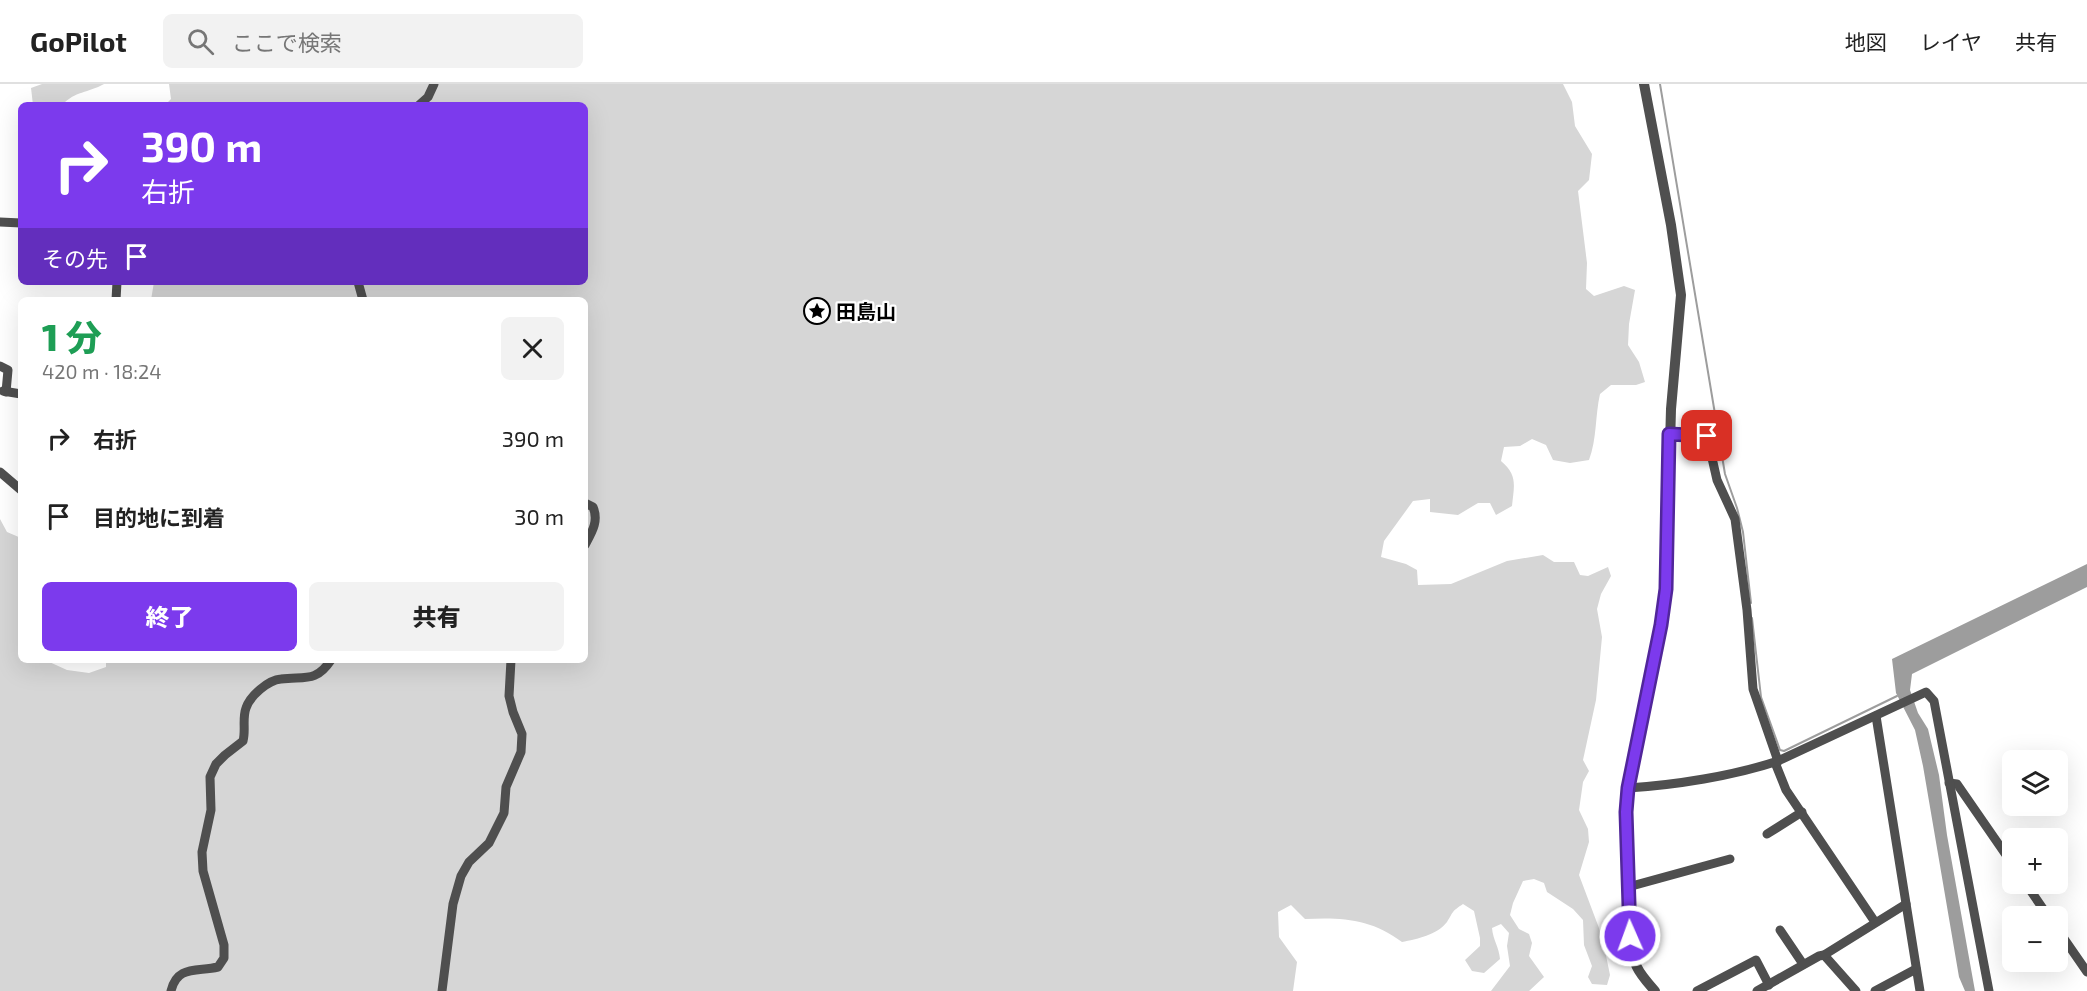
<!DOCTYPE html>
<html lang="ja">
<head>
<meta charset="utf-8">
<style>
	:root { --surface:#fff; --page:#f2f2f2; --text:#222; --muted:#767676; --line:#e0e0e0; --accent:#7c3aed }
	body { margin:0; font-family:"Exo 2","Noto Sans JP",sans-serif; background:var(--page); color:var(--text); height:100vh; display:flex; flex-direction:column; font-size:22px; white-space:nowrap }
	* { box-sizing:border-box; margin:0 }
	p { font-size:20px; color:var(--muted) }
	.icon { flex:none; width:33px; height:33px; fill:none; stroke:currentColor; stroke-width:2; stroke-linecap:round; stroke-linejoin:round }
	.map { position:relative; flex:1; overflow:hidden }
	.details { position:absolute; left:18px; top:213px; width:570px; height:366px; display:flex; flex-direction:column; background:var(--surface); border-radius:9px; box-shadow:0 6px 24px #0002 }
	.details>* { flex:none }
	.banner { position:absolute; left:18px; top:18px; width:570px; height:183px; border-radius:9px; box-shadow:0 6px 24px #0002; background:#7c3aed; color:#fff; overflow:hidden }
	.buttons { position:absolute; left:2002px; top:666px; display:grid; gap:12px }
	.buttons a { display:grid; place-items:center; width:66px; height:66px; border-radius:9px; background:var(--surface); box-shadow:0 6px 24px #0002; font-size:30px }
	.pin { position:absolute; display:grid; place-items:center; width:51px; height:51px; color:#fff; margin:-26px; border-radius:12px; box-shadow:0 3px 9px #0006 }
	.me { position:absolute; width:66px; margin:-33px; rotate:358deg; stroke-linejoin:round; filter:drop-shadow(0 0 4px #0008) }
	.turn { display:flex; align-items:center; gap:21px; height:126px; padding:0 24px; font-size:27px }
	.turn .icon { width:78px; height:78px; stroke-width:2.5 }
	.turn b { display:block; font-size:42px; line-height:51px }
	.then { display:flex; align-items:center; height:57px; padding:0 24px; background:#0003; gap:12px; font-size:22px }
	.round { display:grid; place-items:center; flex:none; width:63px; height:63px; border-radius:9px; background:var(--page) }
	.summary { display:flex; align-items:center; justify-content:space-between; height:102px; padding:0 24px }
	h1 { font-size:36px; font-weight:800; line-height:45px; color:#1e9e55 }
	.cta { display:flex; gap:12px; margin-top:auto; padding:12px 24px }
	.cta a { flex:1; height:69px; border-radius:9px; background:var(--accent); color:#fff; font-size:24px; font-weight:800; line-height:69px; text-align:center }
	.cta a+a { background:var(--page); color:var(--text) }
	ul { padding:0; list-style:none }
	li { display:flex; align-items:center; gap:18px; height:78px; padding:0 24px }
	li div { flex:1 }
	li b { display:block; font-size:22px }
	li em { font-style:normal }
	header { display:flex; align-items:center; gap:36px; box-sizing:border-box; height:84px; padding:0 30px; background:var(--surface); border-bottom:2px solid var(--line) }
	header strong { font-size:28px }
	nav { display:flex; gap:33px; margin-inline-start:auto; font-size:21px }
	.search { width:420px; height:54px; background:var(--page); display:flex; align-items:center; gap:15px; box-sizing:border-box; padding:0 21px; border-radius:9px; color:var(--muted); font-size:22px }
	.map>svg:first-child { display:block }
	.green { fill:#d6d6d6 }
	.water { fill:#9d9d9d }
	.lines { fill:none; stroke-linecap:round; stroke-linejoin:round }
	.stream { stroke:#9d9d9d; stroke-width:2 }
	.minor { stroke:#4f4f4f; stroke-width:9 }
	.tertiary { stroke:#4f4f4f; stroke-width:10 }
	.route-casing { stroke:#51269a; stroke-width:15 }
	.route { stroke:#7c3aed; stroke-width:10 }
	.labels { text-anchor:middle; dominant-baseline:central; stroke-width:4.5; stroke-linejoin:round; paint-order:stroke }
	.poi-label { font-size:20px; font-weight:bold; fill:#000; stroke:#fff; text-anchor:start }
</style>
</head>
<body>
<header>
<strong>GoPilot</strong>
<div class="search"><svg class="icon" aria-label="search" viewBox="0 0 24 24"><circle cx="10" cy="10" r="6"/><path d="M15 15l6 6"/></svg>ここで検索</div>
<nav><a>地図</a><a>レイヤ</a><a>共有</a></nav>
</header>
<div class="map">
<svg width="2087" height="907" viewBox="0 0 2087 907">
	<rect width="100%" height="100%" fill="#fff"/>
	<g class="green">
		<path d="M 42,0 L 104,0 C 88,9 75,7 62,21 L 33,21 L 31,4 Z"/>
		<path d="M 169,0 L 1563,0 L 1572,18 L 1575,42 L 1592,70 L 1589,96 L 1578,107 L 1587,179 L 1586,205 L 1594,212 L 1624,202 L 1635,206 L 1629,240 L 1628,261 L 1639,278 L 1645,298 L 1636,301 L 1611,301 L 1600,310 C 1595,332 1597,355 1589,376 L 1570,379 L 1553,376 L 1546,361 L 1532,355 L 1520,362 L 1504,363 L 1501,377 C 1518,391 1514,402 1512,422 L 1496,431 L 1490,419 L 1478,419 L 1458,431 L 1430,428 L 1430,415 L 1413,417 L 1384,457 L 1381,473 L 1406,480 L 1417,486 L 1418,501 L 1451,500 L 1507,477 L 1543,471 L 1554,478 L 1574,478 L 1580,491 L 1588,492 L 1608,483 L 1611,492 L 1601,510 L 1597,525 L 1602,553 L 1596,616 L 1583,676 L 1589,687 L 1583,698 L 1579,726 L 1588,745 L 1589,758 L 1579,791 L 1602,852 L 1610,891 L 1607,901 L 1592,900 L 1588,893 L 1592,882 L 1584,861 L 1583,836 L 1573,825 L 1547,808 L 1544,799 L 1534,795 L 1523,797 L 1513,819 L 1510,831 L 1519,845 L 1529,850 L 1532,859 L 1529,872 L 1544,893 L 1529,907 L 1491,907 L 1510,882 L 1507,862 L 1509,849 L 1501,840 L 1492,844 C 1493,856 1499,863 1500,875 L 1484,889 L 1472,887 L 1465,876 L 1480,862 L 1480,854 L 1474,827 L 1463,820 C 1451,828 1454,827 1447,838 C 1437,851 1417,855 1402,858 C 1372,835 1342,833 1305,835 L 1291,821 L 1278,828 L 1279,853 L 1297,878 L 1293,907 L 0,907 L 0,435 L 7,448 L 21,454 L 21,576 L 45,576 L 67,586 L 89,589 L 106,583 L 106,576 L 585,576 L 585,216 L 151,216 L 154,198 L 585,198 L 585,21 L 165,21 L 171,15 Z"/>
	</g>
	<path class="water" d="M 2087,480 L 2087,503 L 1912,590 L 1910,606 L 1918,629 L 1928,645 L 1939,691 L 1947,751 L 1975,907 L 1965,907 L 1959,893 L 1923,682 L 1915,646 L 1896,609 L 1892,575 Z"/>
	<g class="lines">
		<g class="stream">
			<path d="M 1660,0 L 1725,390 L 1737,424 L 1743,448 L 1751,519"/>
			<path d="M 1752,534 L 1761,613 L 1780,666 L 1784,667 L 1897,612"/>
		</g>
		<g class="minor">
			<path d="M 419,21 L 428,13 L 434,0"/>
			<path d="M 0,138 L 21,139"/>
			<path d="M 358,198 L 363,216"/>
			<path d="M 116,216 L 117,198"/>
			<path d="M 0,282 L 8,286 L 6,308"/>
			<path d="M 3,307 L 21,310"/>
			<path d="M 1669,350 L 1707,352 L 1717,396 L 1735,435 L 1747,526 L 1753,605 L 1778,677 L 1776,681 L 1786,706 L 1875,838"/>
			<path d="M 0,388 L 21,406"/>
			<path d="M 585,419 L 593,423 C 599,437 592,448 585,461"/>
			<path d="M 1876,632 L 1920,907"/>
			<path d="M 1949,699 L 1957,700 L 2013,781"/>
			<path d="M 1628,704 C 1675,701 1733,692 1778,677 L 1926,608 L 1934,617 L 1989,907"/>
			<path d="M 1767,750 L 1802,728"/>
			<path d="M 2026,800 L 2048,832"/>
			<path d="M 1628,803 L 1730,775"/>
			<path d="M 1780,846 L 1803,880"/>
			<path d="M 2058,846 L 2087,888"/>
			<path d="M 1824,871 L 1856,907"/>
			<path d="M 171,907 C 177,881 197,888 218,883 L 224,874 L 224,861 L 203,787 L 202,768 L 211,726 L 210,693 L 216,680 L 225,671 L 243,657 C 246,646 242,635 246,624 C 250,612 268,596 281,595 C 304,592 316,599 331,576"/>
			<path d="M 442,907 L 453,820 L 461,792 L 469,778 L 489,759 L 504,729 L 506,703 L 521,668 L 522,650 L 513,628 L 509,612 L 511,576"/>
			<path d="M 1697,907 L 1756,876 L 1769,901"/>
			<path d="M 1757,907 L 1819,872 L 1824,871 L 1906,820"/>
			<path d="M 1875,907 L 1916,885"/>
		</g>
		<path class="tertiary" d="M 1644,0 L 1671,141 L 1681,211 L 1671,325 L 1666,505 L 1661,541 L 1628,704 L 1626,728 L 1630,852 C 1633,880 1636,886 1655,907"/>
	</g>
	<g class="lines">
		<defs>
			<path id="route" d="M 1630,852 L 1626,728 L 1628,704 L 1661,541 L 1666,505 L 1669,350 L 1707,352"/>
		</defs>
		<use href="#route" class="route-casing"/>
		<use href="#route" class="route"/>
	</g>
	<defs>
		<symbol id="sight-ring" viewBox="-11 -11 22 22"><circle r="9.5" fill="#fff" stroke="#000" stroke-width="1.5"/><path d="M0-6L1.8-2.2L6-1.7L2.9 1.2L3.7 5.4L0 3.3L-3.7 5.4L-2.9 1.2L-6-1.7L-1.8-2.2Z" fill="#000"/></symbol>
	</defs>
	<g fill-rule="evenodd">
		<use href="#sight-ring" x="802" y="212" width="30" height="30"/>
	</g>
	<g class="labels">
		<g class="poi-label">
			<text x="836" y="227">田島山</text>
		</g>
	</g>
</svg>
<div class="buttons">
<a><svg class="icon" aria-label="layers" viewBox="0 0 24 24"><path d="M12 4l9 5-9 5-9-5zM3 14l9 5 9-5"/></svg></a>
<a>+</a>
<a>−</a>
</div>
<div class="pin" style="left:1707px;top:352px;background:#d93025"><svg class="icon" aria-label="arrive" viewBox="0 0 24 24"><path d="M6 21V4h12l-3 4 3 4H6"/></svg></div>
<svg class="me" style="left:1630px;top:852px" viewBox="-20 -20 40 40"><circle r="17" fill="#7c3aed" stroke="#fff" stroke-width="3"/><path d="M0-11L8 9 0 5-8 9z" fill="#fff"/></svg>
<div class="banner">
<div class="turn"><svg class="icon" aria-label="right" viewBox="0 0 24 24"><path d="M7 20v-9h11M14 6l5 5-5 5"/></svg><div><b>390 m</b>右折</div></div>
<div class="then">その先<svg class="icon" aria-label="arrive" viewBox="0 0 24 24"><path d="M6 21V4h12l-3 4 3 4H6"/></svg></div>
</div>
<section class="details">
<div class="summary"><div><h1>1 分</h1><p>420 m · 18:24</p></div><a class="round"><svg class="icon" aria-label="close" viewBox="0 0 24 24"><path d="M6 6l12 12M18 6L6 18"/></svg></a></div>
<ul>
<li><svg class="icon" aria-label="right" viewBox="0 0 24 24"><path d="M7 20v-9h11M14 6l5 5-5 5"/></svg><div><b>右折</b></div><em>390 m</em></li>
<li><svg class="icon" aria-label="arrive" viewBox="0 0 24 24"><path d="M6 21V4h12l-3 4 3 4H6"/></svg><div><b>目的地に到着</b></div><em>30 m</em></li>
</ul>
<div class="cta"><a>終了</a><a>共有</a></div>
</section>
</div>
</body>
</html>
